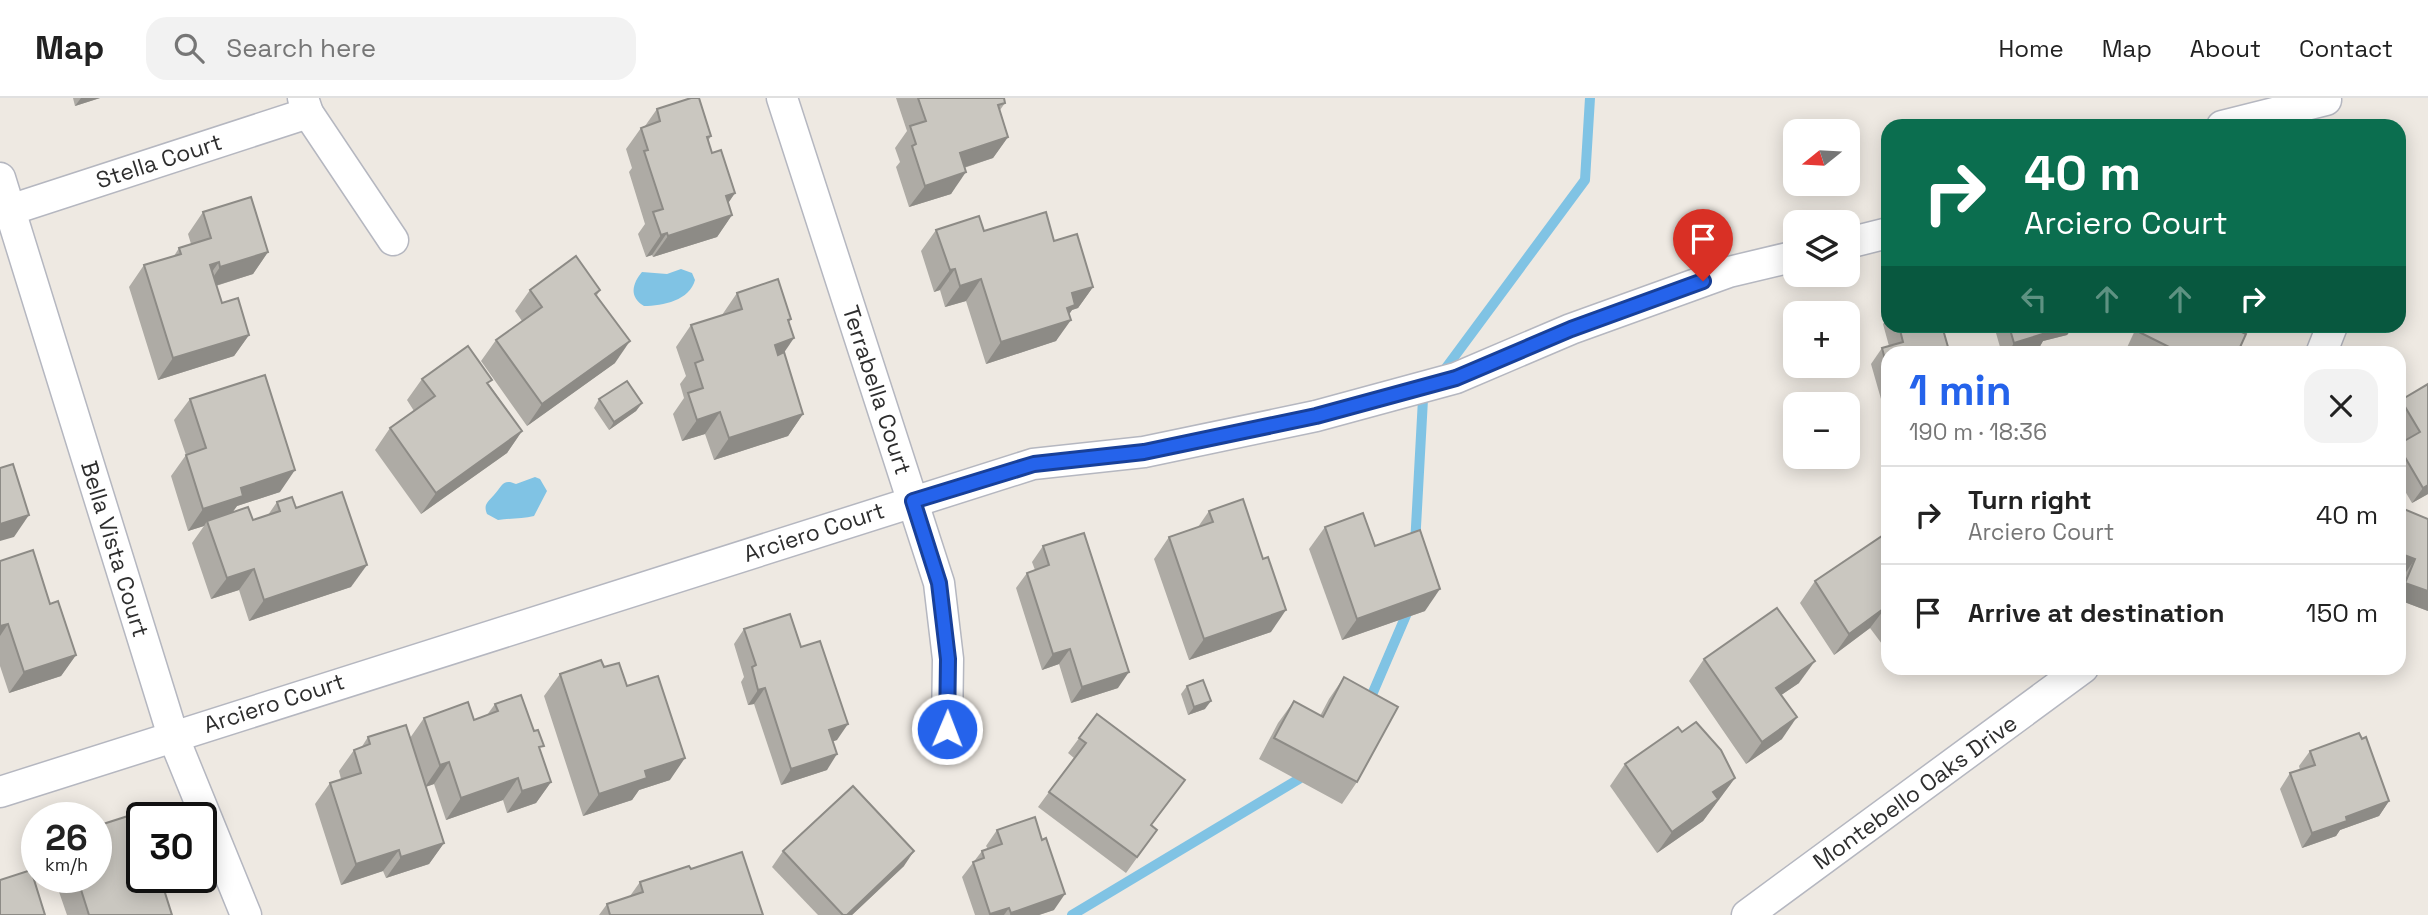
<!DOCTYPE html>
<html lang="en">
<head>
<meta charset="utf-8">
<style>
	:root { --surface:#fff; --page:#f2f2f2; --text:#222; --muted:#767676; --line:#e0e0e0; --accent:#2563eb }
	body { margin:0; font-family:"Space Grotesk",sans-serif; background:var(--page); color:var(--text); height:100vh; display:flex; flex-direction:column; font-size:26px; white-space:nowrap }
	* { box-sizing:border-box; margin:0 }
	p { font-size:23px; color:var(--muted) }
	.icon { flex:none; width:38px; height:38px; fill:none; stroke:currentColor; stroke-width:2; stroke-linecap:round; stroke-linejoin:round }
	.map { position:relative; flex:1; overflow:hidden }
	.panel { position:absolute; left:1881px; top:248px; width:525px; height:329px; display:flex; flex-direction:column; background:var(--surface); border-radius:21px; box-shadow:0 4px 18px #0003 }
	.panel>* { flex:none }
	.hud { position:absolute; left:1881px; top:21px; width:525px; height:214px; border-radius:21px; box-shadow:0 4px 18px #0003; background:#0b6e4f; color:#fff; overflow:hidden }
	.needle { width:46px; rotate:252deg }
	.controls { position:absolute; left:1783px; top:21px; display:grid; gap:14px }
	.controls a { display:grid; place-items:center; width:77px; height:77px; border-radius:14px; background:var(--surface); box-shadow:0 4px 18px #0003; font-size:35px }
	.speed { position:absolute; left:21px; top:704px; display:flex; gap:14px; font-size:35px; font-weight:700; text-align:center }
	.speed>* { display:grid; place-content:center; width:91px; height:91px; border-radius:50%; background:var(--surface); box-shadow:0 4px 18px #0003; line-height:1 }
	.speed small { font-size:18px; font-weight:400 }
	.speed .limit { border:4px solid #111; border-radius:10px; background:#fff; color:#111 }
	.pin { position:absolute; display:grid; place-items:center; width:60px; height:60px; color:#fff; margin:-72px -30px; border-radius:50% 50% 50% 0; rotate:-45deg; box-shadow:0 0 7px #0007 }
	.pin .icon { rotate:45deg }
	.me { position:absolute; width:77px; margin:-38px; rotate:1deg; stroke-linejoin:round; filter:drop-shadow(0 0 5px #0008) }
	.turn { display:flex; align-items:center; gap:24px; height:147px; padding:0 28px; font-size:32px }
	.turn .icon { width:91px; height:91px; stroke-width:2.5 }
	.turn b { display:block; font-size:49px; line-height:60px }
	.lanes { display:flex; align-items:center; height:66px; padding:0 28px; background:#0003; justify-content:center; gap:35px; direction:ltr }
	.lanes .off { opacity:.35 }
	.round { display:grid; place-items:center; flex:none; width:74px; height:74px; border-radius:21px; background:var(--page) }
	.overview { display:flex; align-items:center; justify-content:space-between; height:119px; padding:0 28px }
	h1 { font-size:42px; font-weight:600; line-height:52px; color:var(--accent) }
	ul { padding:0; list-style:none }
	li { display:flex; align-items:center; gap:21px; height:98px; padding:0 28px; border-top:2px solid var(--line) }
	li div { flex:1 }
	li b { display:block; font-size:26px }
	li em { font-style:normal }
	header { display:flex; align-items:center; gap:42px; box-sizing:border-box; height:98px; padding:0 35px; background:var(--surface); border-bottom:2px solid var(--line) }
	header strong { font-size:33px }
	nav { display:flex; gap:38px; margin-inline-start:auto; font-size:24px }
	.search { width:490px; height:63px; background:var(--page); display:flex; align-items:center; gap:18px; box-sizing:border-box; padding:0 24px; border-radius:21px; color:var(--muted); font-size:26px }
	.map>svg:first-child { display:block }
	.water { fill:#80c3e4 }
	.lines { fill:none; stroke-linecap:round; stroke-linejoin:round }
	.stream { stroke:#80c3e4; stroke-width:10 }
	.minor-casing { stroke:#b5b7c0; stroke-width:33 }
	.minor { stroke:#fff; stroke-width:30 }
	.wall { fill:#aeaba5 }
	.shaded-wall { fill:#8d8b86 }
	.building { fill:#cac7c0; stroke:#8d8b86; stroke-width:2 }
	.route-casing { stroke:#184099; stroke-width:18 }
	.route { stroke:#2563eb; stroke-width:12 }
	.labels { text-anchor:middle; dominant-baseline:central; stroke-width:7; stroke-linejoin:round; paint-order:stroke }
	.street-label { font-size:23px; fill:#2e2e2e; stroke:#fff }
</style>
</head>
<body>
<header>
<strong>Map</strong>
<div class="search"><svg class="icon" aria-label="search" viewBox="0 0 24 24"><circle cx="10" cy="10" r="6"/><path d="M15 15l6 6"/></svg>Search here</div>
<nav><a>Home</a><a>Map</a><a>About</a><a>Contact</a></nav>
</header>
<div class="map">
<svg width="2428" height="817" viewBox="0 0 2428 817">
	<rect width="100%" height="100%" fill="#eee9e2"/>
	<g class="water">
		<path d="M 681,171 L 692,175 L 695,182 C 690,202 663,208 644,208 C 629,199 632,186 642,174 L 667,176 Z"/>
		<path d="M 535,379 L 540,381 L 547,393 L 534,418 C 523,421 510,420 498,422 L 487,416 C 483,406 488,404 494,397 C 502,388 503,380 516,386 Z"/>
	</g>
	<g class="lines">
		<g class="stream">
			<path d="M 1440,278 L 1585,82 L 1590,0"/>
			<path d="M 1415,447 L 1423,301 L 1428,294"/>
			<path d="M 1368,606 L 1410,508"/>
			<path d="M 1072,817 L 1299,681 L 1305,674"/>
		</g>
		<defs>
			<g id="minor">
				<path d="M 303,0 L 308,15 L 393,142"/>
				<path d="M 782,0 L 939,485 L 948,561 L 947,631"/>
				<path d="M 2222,28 L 2326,2"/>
				<path d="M 0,80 L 173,638 L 246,817"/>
				<path d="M 10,112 L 308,15"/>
				<path d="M 1848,145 L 1888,135"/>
				<path d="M 2321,256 L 2332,228"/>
				<path d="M 0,694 L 1033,366 L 1144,354 L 1316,318 L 1456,280 L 1571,231 L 1729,174 L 1796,158"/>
				<path d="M 1747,817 L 2083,570"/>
			</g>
		</defs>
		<use href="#minor" class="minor-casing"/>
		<use href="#minor" class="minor"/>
	</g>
	<g class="wall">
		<path d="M 73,0 L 100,0 L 75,8 Z"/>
		<path d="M 896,0 L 1004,0 L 1005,5 L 1000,12 L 1008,39 L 993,60 L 964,70 L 951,96 L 909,109 L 896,69 L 900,64 L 895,50 L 907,33 Z"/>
		<path d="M 657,11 L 711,38 L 708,43 L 712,55 L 735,95 L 728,105 L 732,117 L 717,139 L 653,159 L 652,157 L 646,159 L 638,136 L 645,126 L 629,74 L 632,70 L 626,51 L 641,30 L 645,28 Z"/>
		<path d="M 203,114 L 268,154 L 253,176 L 216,188 L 222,205 L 249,237 L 234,258 L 158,282 L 129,189 L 144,167 L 174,158 L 179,150 L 191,146 L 188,136 Z"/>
		<path d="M 936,132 L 984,133 L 1054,143 L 1093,189 L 1078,210 L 1072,212 L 1069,216 L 1056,243 L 986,266 L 966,203 L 945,209 L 940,192 L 934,194 L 921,153 Z"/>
		<path d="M 530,192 L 600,192 L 597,197 L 615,265 L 527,328 L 481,263 L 496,242 L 522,223 L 515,213 Z"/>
		<path d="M 737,195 L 791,221 L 789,224 L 784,255 L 803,316 L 788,338 L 714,362 L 705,336 L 682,343 L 673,316 L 684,300 L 680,286 L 686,278 L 676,249 L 691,227 L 722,217 Z"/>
		<path d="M 1888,219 L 1888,228 L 1942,228 L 1888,256 L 1888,315 L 1885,315 L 1871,266 L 1882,250 L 1889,248 L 1883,226 Z"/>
		<path d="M 1994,228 L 2074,228 L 2067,237 L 2043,243 L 2039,250 L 2019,256 L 2002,256 Z"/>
		<path d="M 2137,228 L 2229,228 L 2237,256 L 2124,256 Z"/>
		<path d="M 422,281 L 489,286 L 522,333 L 507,355 L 421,416 L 375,352 L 390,330 L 414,313 L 407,302 Z"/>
		<path d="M 2428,286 L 2428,396 L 2412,405 L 2399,383 L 2399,346 L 2405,343 L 2399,333 L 2399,305 L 2401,302 Z"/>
		<path d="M 190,301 L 280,394 L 237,408 L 232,415 L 253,422 L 268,417 L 277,404 L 296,410 L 351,489 L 249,523 L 239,492 L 211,501 L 192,445 L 204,428 L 188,433 L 171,378 L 186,357 L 174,322 Z"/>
		<path d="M 599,301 L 642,305 L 636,313 L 609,332 L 594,310 Z"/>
		<path d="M 2399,409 L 2428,513 L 2399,502 L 2399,488 L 2404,477 Z"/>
		<path d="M 1209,413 L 1263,461 L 1271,534 L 1189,562 L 1154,461 L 1169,439 L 1198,429 Z"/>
		<path d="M 1325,429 L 1375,448 L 1425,513 L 1342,542 L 1309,451 Z"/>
		<path d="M 1888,435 L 1888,554 L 1870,530 L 1834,557 L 1800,505 L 1815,483 Z"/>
		<path d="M 1043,448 L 1118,590 L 1071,605 L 1059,566 L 1042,572 L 1016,490 L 1027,475 L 1035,472 L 1032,464 Z"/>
		<path d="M 0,463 L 50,506 L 76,557 L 61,578 L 9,595 L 0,568 Z"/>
		<path d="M 744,531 L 801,549 L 837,642 L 833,643 L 827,672 L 781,687 L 754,606 L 748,607 L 741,584 L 744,579 L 734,546 Z"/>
		<path d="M 1704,561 L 1799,585 L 1781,597 L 1782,641 L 1746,666 L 1689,583 Z"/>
		<path d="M 560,576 L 627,588 L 670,682 L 639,692 L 632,702 L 583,718 L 544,598 Z"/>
		<path d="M 1344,579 L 1357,684 L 1342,706 L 1259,661 L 1278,625 L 1294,603 L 1320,618 L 1329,601 Z"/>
		<path d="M 1187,588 L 1205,611 L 1188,617 L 1181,596 Z"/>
		<path d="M 495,606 L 540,653 L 551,684 L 536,705 L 507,715 L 503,702 L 446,722 L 434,686 L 426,689 L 444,745 L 429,766 L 386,780 L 383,773 L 341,787 L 315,706 L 330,685 L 341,681 L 339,673 L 354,652 L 361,650 L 368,639 L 410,640 L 424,620 L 474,622 L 487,617 Z"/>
		<path d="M 1097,616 L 1174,697 L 1151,728 L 1157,732 L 1126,775 L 1038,709 L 1074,660 L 1068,655 Z"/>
		<path d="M 1682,634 L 1735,680 L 1703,723 L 1657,755 L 1610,688 L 1625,666 Z"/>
		<path d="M 2310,653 L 2389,703 L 2379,718 L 2340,732 L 2336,738 L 2302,750 L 2280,691 L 2290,675 L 2300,672 L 2299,668 Z"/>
		<path d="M 100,727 L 142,779 L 172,817 L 67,817 L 58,791 L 67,779 L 96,779 L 96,732 Z"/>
		<path d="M 997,732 L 1054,812 L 1039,817 L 975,817 L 962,779 L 982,753 L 988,751 L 986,748 Z"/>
		<path d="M 783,753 L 904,768 L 852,817 L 818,817 L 772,769 Z"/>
		<path d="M 691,771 L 763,817 L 599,817 L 607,806 L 630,798 L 640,784 Z"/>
	</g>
	<g class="shaded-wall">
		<path d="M 81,0 L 100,0 L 75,8 Z"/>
		<path d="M 1008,39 L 993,60 L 944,76 L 960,55 Z"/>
		<path d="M 966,74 L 951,96 L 909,109 L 925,88 Z"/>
		<path d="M 735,95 L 720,117 L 726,98 Z"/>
		<path d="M 732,117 L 717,139 L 653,159 L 668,138 Z"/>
		<path d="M 667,135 L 652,157 L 646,159 L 661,137 Z"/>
		<path d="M 268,154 L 253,176 L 205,191 L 220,169 Z"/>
		<path d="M 219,164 L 203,186 L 210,167 Z"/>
		<path d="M 955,171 L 940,192 L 934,194 L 950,172 Z"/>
		<path d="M 981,181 L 966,203 L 945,209 L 960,188 Z"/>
		<path d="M 1093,189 L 1078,210 L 1072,212 L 1064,224 L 1071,222 L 1056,243 L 986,266 L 1001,244 L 1072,195 Z"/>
		<path d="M 2055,228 L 2074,228 L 2067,237 L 2043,243 L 2039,250 L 2019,256 L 2007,256 L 2014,245 L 2048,230 Z"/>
		<path d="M 249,237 L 234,258 L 158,282 L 173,260 Z"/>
		<path d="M 794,240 L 779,262 L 775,247 Z"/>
		<path d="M 630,243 L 615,265 L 527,328 L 542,306 Z"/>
		<path d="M 642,305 L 636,313 L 609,332 L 614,324 Z"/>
		<path d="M 720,314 L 705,336 L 682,343 L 697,322 Z"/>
		<path d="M 803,316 L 788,338 L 714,362 L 729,340 Z"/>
		<path d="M 522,333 L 507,355 L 421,416 L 436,395 Z"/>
		<path d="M 295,372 L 280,394 L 237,408 L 228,420 L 207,423 L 204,428 L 188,433 L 203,411 L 241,390 Z"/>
		<path d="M 2428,387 L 2428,396 L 2412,405 L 2423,390 Z"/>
		<path d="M 29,417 L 14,439 L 0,443 L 0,426 Z"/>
		<path d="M 2399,455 L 2415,461 L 2404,477 L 2399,475 Z"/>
		<path d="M 367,467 L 351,489 L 249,523 L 264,502 Z"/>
		<path d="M 254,471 L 239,492 L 211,501 L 227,480 Z"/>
		<path d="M 2405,485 L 2428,493 L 2428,513 L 2399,502 L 2399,494 Z"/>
		<path d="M 1440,491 L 1425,513 L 1342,542 L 1357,521 Z"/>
		<path d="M 1886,509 L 1870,530 L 1834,557 L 1849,536 Z"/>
		<path d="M 1286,512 L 1271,534 L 1189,562 L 1204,541 Z"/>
		<path d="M 8,526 L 0,538 L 0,528 Z"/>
		<path d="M 1070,551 L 1059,566 L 1042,572 L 1053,556 Z"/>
		<path d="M 76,557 L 61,578 L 9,595 L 24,574 Z"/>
		<path d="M 1815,563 L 1799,585 L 1761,611 L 1776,590 Z"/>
		<path d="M 1129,574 L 1118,590 L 1071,605 L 1082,589 Z"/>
		<path d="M 765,590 L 754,606 L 748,607 L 758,592 Z"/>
		<path d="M 1211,603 L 1205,611 L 1188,617 L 1194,609 Z"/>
		<path d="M 1797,619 L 1782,641 L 1746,666 L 1762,644 Z"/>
		<path d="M 848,626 L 837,642 L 819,648 L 829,632 Z"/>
		<path d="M 837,656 L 827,672 L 781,687 L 791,671 Z"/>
		<path d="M 685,660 L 670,682 L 639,692 L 632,702 L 583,718 L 599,696 L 645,673 Z"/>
		<path d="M 449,664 L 434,686 L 425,689 L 440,667 Z"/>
		<path d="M 518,680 L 503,702 L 446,722 L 461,700 Z"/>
		<path d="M 1735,680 L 1703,723 L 1657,755 L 1672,734 L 1713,694 Z"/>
		<path d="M 551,684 L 536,705 L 507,715 L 522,693 Z"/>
		<path d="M 2389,703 L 2379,718 L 2340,732 L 2336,738 L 2302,750 L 2312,735 L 2346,719 Z"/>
		<path d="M 444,745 L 429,766 L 386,780 L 401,759 Z"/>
		<path d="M 399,752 L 383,773 L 341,787 L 356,766 Z"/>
		<path d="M 914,753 L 904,768 L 852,817 L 847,817 Z"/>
		<path d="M 1065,796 L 1054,812 L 1039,817 L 1010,817 L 1011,815 Z"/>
		<path d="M 1009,810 L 1004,817 L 990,817 L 990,816 Z"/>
	</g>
	<g class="building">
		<path d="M 691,0 L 699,0 L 711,38 L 707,39 L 712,55 L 721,52 L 735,95 L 726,98 L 732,117 L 668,138 L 667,135 L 661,137 L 653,114 L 663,111 L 644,53 L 648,52 L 641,30 L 660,23 L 657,11 Z"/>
		<path d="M 918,0 L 1004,0 L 1005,5 L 998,7 L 1008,39 L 960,55 L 966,74 L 925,88 L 912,48 L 916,46 L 910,28 L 926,23 Z"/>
		<path d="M 251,99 L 268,154 L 220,169 L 219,164 L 210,167 L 222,205 L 238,200 L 249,237 L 173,260 L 144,167 L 181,156 L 179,150 L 211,140 L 203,114 Z"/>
		<path d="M 1046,114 L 1054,143 L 1077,136 L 1093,189 L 1072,195 L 1075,207 L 1067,210 L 1071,222 L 1001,244 L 981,181 L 960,188 L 955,171 L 950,172 L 936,132 L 979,118 L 984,133 Z"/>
		<path d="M 576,158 L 600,192 L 595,196 L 630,243 L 542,306 L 496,242 L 542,209 L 530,192 Z"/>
		<path d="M 778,181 L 791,221 L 788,222 L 794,240 L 775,247 L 778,257 L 784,254 L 803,316 L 729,340 L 720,314 L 697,322 L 688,295 L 703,290 L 695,265 L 703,262 L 691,227 L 742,211 L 737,195 Z"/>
		<path d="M 1899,228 L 1942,228 L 1950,256 L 1888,256 L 1888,273 L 1882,250 L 1903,244 Z"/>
		<path d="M 2009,228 L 2055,228 L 2048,230 L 2049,234 L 2014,245 Z"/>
		<path d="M 2142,228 L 2229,228 L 2246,236 L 2237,256 L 2183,256 L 2139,234 Z"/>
		<path d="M 468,248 L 492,282 L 487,285 L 522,333 L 436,395 L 390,330 L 435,298 L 422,281 Z"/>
		<path d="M 265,277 L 295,372 L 241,390 L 243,398 L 203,411 L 186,357 L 206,350 L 190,301 Z"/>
		<path d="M 627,283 L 642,305 L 614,324 L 599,301 Z"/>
		<path d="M 2428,286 L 2428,387 L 2423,390 L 2399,349 L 2399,346 L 2420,334 L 2401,302 Z"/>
		<path d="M 13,366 L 29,417 L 0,426 L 0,370 Z"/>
		<path d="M 342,394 L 367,467 L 264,502 L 254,471 L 227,480 L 207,423 L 248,409 L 253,422 L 280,413 L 277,404 L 292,399 L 296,410 Z"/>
		<path d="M 1243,401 L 1263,461 L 1268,459 L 1286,512 L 1204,541 L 1169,439 L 1213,424 L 1209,413 Z"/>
		<path d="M 2399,409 L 2428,421 L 2428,493 L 2405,485 L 2415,461 L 2399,455 Z"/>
		<path d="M 1363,415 L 1375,448 L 1420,432 L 1440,491 L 1357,521 L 1325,429 Z"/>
		<path d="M 1888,434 L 1888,512 L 1886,509 L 1849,536 L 1815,483 Z"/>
		<path d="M 1084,435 L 1129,574 L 1082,589 L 1070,551 L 1053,556 L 1027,475 L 1049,467 L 1043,448 Z"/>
		<path d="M 33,452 L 50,506 L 58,503 L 76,557 L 24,574 L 8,526 L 0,528 L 0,463 Z"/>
		<path d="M 1777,510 L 1815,563 L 1776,590 L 1797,619 L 1762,644 L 1704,561 Z"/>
		<path d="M 790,516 L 801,549 L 820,543 L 848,626 L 829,632 L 837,656 L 791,671 L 765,590 L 758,592 L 752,569 L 756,567 L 744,531 Z"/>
		<path d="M 601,562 L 604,569 L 619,565 L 627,588 L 658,578 L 685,660 L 645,673 L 647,680 L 599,696 L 560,576 Z"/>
		<path d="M 1344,579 L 1398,609 L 1357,684 L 1274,640 L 1294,603 L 1323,619 Z"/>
		<path d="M 1203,582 L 1211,603 L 1194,609 L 1187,588 Z"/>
		<path d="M 521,597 L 534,633 L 538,632 L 544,648 L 539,649 L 551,684 L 522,693 L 518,680 L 461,700 L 449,664 L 440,667 L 424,620 L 468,604 L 474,622 L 498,613 L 495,606 Z"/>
		<path d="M 1097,616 L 1185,682 L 1151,727 L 1157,732 L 1137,759 L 1049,694 L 1086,645 L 1079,640 Z"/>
		<path d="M 1696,624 L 1721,652 L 1735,680 L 1713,694 L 1718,701 L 1672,734 L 1625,666 L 1678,629 L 1682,634 Z"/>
		<path d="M 406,627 L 444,745 L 401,759 L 399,752 L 356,766 L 330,685 L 361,675 L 354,652 L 370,646 L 368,639 Z"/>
		<path d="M 2359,635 L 2362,641 L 2366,639 L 2389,703 L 2346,719 L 2347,723 L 2312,735 L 2290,675 L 2315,667 L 2310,653 Z"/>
		<path d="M 853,688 L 914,753 L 847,817 L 843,817 L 783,753 Z"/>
		<path d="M 156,709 L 160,719 L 142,719 L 142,779 L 160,779 L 172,817 L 89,817 L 77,779 L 96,779 L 96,762 L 110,758 L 100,727 Z"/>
		<path d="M 1035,719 L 1042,742 L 1046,740 L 1065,796 L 1011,815 L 1009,810 L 990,816 L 973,764 L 984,760 L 982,753 L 1002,746 L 997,732 Z"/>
		<path d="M 742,754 L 763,817 L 610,817 L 607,806 L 643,794 L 640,784 L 689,768 L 691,771 Z"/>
		<path d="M 31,772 L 45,817 L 0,817 L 0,782 Z"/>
	</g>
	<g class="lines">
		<defs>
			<path id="route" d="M 947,631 L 948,561 L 939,485 L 913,403 L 1034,366 L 1144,354 L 1316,318 L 1456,280 L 1571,231 L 1703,183"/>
		</defs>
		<use href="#route" class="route-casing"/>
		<use href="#route" class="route"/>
	</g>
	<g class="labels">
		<g class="street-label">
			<text transform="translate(159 63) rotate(-18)">Stella Court</text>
			<text transform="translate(877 292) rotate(72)">Terrabella Court</text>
			<text transform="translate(814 434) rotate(-18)">Arciero Court</text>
			<text transform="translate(115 451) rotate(73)">Bella Vista Court</text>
			<text transform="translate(274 605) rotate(-18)">Arciero Court</text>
			<text transform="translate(1915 694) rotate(-36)">Montebello Oaks Drive</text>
		</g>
	</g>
</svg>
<div class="controls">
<a><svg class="needle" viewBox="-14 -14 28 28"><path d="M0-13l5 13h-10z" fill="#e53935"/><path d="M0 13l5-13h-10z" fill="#767676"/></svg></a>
<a><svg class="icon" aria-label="layers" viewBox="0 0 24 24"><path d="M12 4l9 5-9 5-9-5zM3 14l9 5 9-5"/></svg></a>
<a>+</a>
<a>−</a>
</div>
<div class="speed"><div>26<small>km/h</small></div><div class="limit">30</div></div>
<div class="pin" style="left:1703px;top:183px;background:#d93025"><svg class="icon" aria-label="arrive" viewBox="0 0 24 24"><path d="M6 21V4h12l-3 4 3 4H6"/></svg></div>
<svg class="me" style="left:947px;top:631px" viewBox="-20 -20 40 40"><circle r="17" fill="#2563eb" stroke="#fff" stroke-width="3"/><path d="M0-11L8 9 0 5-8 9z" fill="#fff"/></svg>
<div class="hud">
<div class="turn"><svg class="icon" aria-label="right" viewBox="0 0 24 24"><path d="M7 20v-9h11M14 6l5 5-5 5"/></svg><div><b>40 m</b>Arciero Court</div></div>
<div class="lanes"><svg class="icon off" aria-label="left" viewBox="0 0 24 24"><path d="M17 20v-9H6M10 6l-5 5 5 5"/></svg><svg class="icon off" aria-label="ahead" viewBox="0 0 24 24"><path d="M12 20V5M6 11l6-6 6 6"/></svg><svg class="icon off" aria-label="ahead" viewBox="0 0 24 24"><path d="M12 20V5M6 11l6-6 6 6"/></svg><svg class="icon" aria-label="right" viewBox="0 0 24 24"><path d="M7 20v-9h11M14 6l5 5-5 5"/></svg></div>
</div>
<section class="panel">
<div class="overview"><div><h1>1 min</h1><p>190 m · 18:36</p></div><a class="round"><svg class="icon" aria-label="close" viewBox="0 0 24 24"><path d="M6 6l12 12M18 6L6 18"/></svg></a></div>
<ul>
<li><svg class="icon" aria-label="right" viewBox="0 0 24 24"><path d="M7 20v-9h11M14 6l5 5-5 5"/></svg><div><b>Turn right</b><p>Arciero Court</p></div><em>40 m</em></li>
<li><svg class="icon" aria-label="arrive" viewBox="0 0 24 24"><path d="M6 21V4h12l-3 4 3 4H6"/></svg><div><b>Arrive at destination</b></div><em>150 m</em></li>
</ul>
</section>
</div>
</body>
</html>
